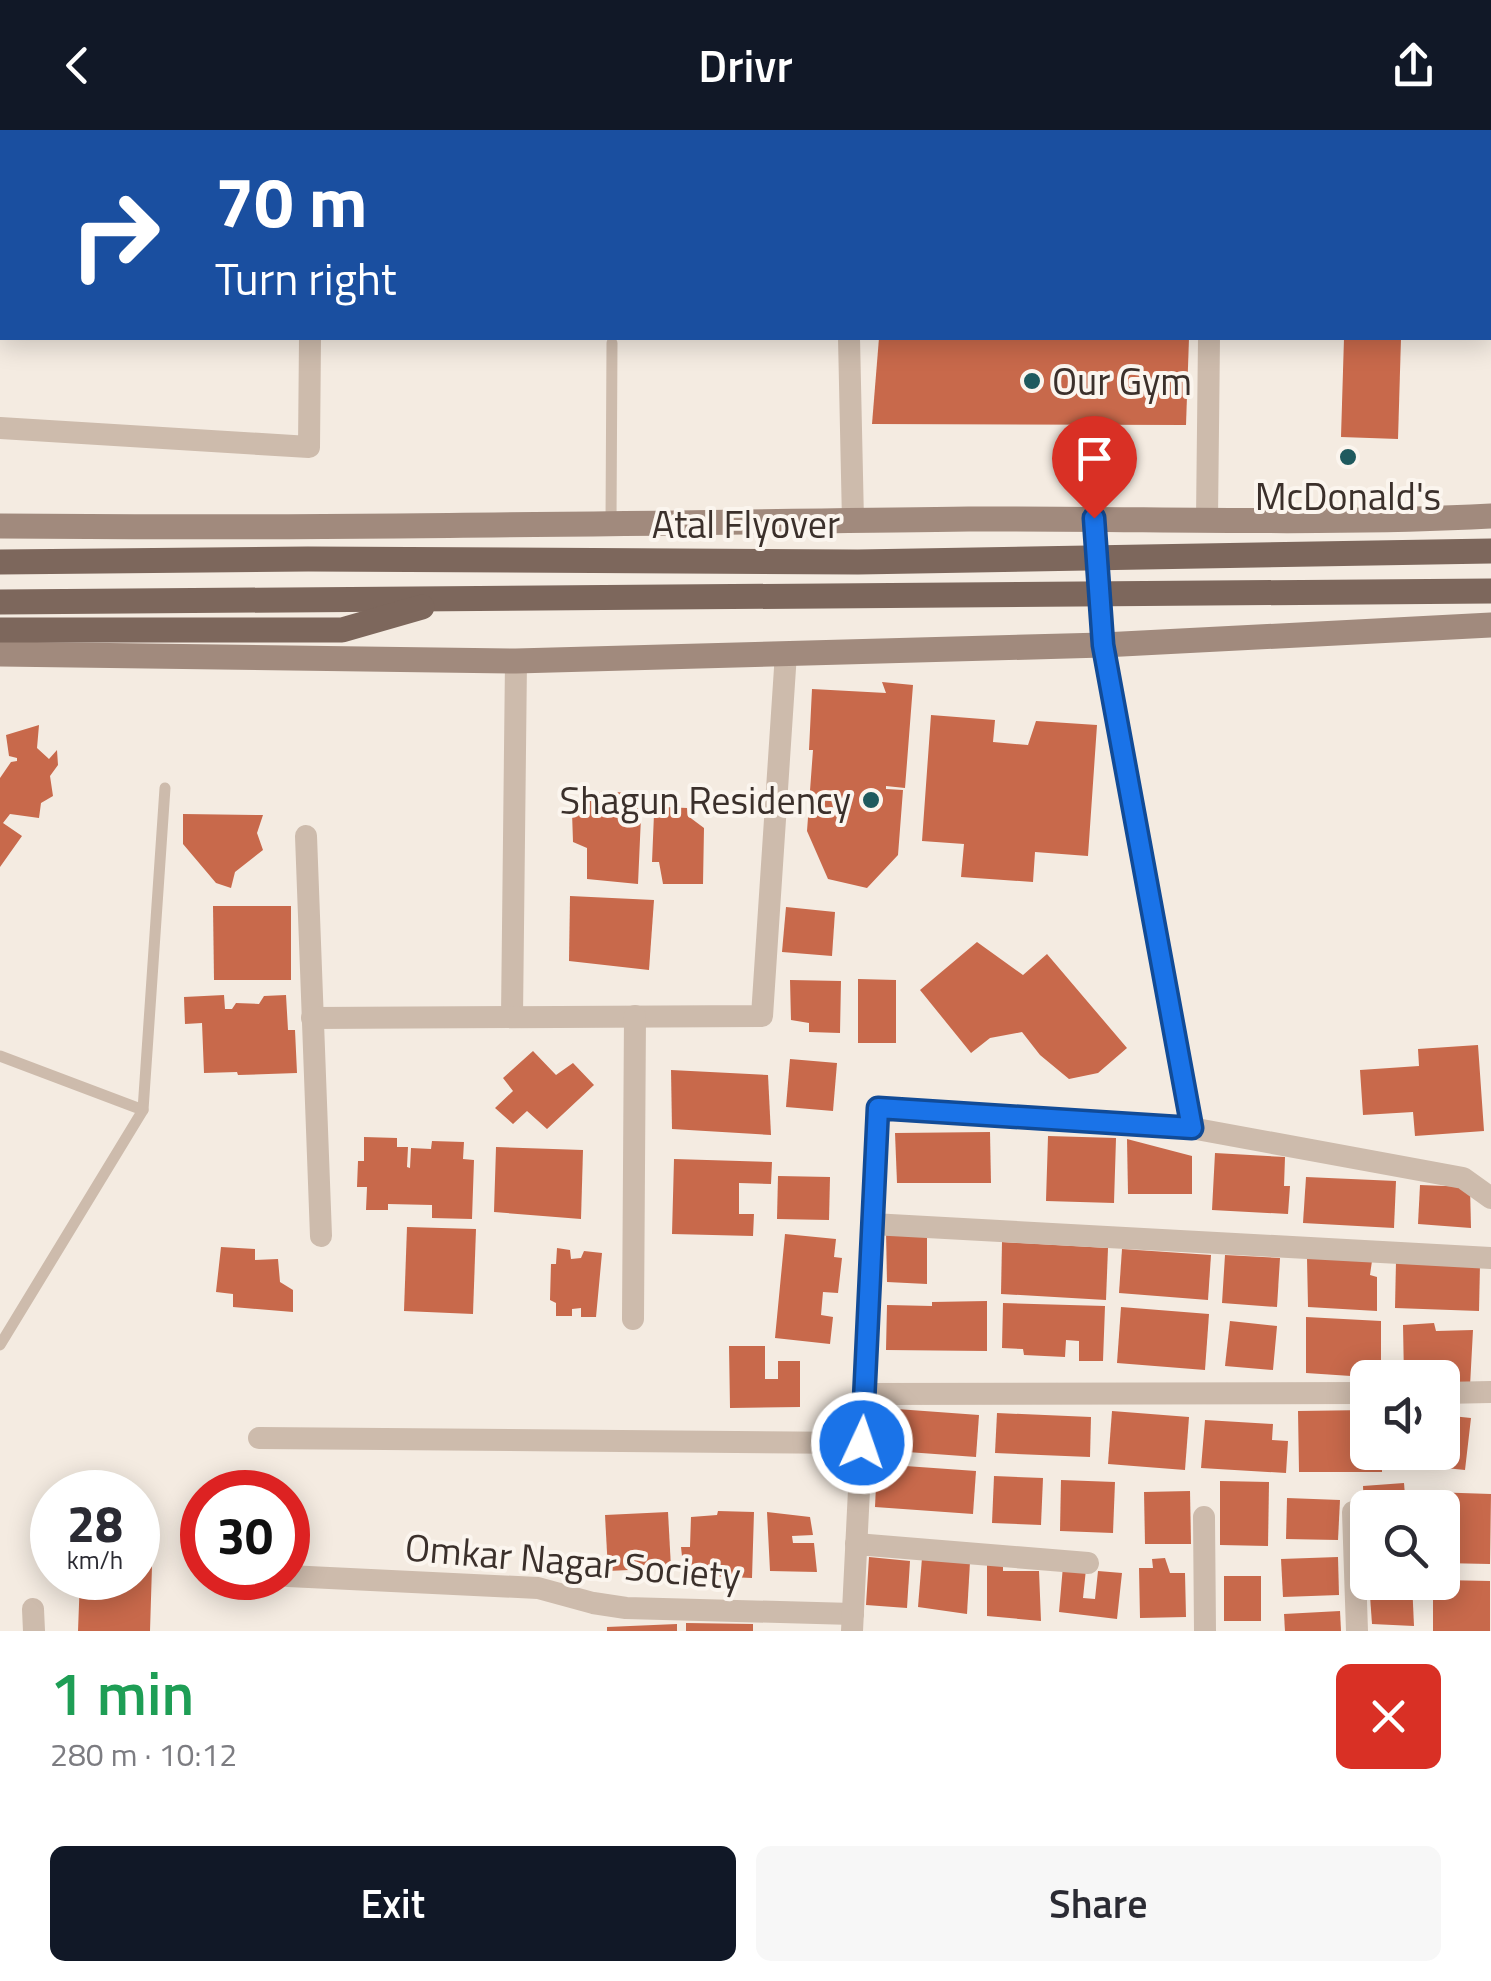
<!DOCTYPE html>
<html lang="en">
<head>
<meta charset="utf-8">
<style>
	:root { --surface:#fff; --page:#f7f7f7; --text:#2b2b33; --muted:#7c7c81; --accent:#111827 }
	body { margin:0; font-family:"Titillium Web",sans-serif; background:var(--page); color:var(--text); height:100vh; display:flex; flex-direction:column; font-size:38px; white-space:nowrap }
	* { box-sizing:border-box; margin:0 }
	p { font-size:32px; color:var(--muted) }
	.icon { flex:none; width:55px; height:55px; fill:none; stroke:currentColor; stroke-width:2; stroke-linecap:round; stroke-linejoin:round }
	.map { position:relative; height:1501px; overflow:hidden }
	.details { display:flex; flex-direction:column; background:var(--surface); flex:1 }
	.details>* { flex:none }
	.hud { position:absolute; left:0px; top:0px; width:1492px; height:210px; box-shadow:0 5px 25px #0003; background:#1a4fa0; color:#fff; overflow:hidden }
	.buttons { position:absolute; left:1350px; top:1230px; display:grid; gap:20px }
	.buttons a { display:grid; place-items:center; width:110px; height:110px; border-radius:15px; background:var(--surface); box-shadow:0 5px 25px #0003; font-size:50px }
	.speed { position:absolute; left:30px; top:1340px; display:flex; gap:20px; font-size:50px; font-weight:700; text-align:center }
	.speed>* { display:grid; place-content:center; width:130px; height:130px; border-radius:50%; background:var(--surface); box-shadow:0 5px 25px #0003; line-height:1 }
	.speed small { font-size:25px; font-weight:400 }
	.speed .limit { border:15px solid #d22; background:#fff; color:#111 }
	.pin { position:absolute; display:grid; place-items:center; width:85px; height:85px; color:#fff; margin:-102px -42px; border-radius:50% 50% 50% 0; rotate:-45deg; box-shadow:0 0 10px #0007 }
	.pin .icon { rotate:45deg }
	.me { position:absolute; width:110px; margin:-55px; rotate:3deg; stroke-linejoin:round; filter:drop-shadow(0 0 8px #0008) }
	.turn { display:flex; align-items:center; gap:35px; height:210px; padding:0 50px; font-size:45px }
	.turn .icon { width:130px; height:130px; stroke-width:2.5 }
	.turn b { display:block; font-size:70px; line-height:85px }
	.round { display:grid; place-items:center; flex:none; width:105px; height:105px; border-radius:15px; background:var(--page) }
	.overview { display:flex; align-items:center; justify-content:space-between; height:170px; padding:0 50px }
	h1 { font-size:60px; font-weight:600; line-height:75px; color:#1e9e55 }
	.cta { display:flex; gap:20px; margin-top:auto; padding:20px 50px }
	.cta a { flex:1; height:115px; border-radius:15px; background:var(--accent); color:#fff; font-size:40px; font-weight:600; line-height:115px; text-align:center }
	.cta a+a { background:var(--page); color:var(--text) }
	header { display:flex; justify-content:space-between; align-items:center; height:130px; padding:0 50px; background:var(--accent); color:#fff; font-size:45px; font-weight:600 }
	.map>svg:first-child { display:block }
	.building { fill:#c8694b }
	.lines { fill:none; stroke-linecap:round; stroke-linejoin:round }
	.lane { stroke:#cdbbac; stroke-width:11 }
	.street { stroke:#cdbbac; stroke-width:22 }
	.secondary { stroke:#a18a7d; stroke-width:25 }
	.primary { stroke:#7d675c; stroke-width:25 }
	.route-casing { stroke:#114b97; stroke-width:25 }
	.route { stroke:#1a73e8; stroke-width:18 }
	.poi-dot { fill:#1f5a5e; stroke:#fbf5ee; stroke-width:4 }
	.labels { text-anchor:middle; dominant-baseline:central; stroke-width:8; stroke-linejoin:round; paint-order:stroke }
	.poi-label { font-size:38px; fill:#3b302b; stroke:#fbf5ee; text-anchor:start }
	.street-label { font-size:38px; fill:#3b302b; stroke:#fbf5ee }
</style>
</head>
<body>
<header><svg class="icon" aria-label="back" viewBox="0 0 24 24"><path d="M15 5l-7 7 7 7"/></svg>Drivr<svg class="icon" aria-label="share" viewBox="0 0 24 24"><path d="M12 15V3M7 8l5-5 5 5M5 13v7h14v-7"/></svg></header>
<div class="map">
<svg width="1491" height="1501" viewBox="0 0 1491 1501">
	<rect width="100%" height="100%" fill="#f4ebe1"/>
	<g class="building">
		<path d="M 879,208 L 1189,208 L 1186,295 L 872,294 Z"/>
		<path d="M 1344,208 L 1401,208 L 1398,309 L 1341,307 Z"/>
		<path d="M 882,552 L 913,555 L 905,658 L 886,656 L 886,659 L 903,660 L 898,725 L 867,758 L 828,749 L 807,701 L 813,620 L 809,620 L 812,559 L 886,563 Z"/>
		<path d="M 931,585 L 995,590 L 993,612 L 1028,615 L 1036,591 L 1097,595 L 1088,726 L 1035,722 L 1033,752 L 961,747 L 964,714 L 922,711 Z"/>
		<path d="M 39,595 L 37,618 L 49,629 L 57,620 L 58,635 L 50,646 L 53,666 L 41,673 L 39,688 L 10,684 L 3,693 L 22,706 L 0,737 L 0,648 L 11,632 L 17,631 L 17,628 L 9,626 L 6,605 Z"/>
		<path d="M 602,661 L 642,664 L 638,754 L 587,749 L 587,718 L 573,712 L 572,682 Z"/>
		<path d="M 664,677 L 687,678 L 688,686 L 704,698 L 703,754 L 663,754 L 659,732 L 652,732 L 654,684 L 665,683 Z"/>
		<path d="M 183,684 L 263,685 L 257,703 L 263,720 L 235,742 L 231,758 L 216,753 L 183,714 Z"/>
		<path d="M 570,766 L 654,770 L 649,840 L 569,831 Z"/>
		<path d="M 213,776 L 291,776 L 291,850 L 214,850 Z"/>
		<path d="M 786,777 L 835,782 L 832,826 L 782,822 Z"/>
		<path d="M 977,812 L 1023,845 L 1047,824 L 1127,918 L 1098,943 L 1069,949 L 1040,925 L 1022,902 L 990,908 L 971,923 L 920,860 Z"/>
		<path d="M 858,849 L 896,850 L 896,913 L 858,913 Z"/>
		<path d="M 790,850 L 841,851 L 840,903 L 809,902 L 809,893 L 791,890 Z"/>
		<path d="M 224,865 L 225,879 L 232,879 L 236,873 L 259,874 L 264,866 L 286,865 L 288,900 L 295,900 L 297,943 L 238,945 L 237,942 L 204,943 L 202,893 L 185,894 L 184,867 Z"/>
		<path d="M 1478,915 L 1484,1001 L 1415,1006 L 1413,982 L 1363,985 L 1360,940 L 1419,936 L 1418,919 Z"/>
		<path d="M 533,921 L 556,945 L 573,933 L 594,955 L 547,999 L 527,981 L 513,994 L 495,978 L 513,961 L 503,948 Z"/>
		<path d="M 790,929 L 837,933 L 833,981 L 786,977 Z"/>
		<path d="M 671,940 L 768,945 L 771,1005 L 672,999 Z"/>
		<path d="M 990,1002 L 991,1053 L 897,1053 L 895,1003 Z"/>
		<path d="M 1048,1006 L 1116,1008 L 1114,1073 L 1046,1071 Z"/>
		<path d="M 364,1007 L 397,1008 L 397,1017 L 408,1017 L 407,1037 L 410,1038 L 411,1018 L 431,1019 L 432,1011 L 464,1012 L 463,1029 L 474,1030 L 472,1089 L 432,1088 L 432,1075 L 388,1074 L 388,1080 L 366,1080 L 367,1057 L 357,1057 L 358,1031 L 364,1031 Z"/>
		<path d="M 1127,1009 L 1192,1026 L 1192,1064 L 1128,1064 Z"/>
		<path d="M 496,1017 L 583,1020 L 581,1089 L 494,1082 Z"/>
		<path d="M 1215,1023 L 1285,1027 L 1284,1056 L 1290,1056 L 1288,1084 L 1212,1080 Z"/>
		<path d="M 674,1029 L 772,1032 L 771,1054 L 739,1053 L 739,1084 L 754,1084 L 753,1106 L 672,1104 Z"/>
		<path d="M 778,1046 L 830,1047 L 829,1090 L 777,1089 Z"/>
		<path d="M 1306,1047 L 1396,1051 L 1394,1098 L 1303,1093 Z"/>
		<path d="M 1420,1055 L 1470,1057 L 1471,1098 L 1418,1094 Z"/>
		<path d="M 407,1097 L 476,1099 L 473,1184 L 404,1181 Z"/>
		<path d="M 886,1101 L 927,1106 L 927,1154 L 887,1152 Z"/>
		<path d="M 785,1104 L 836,1109 L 834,1127 L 842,1128 L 838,1163 L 823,1162 L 821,1185 L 833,1187 L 830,1214 L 775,1208 Z"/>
		<path d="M 1002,1112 L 1108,1118 L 1106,1170 L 1001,1164 Z"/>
		<path d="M 221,1117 L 255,1119 L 255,1130 L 278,1129 L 280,1152 L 293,1160 L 293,1182 L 233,1177 L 233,1164 L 216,1162 Z"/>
		<path d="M 557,1118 L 570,1120 L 571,1129 L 581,1128 L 584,1121 L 602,1123 L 596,1187 L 581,1187 L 581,1178 L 572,1179 L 572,1186 L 556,1186 L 556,1173 L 550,1170 L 551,1134 L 556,1134 Z"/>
		<path d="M 1122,1119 L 1211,1125 L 1208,1170 L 1119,1163 Z"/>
		<path d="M 1225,1125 L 1280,1128 L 1277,1177 L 1222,1173 Z"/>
		<path d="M 1307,1128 L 1372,1131 L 1370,1145 L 1377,1147 L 1377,1181 L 1308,1177 Z"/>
		<path d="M 1396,1131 L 1480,1134 L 1479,1181 L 1395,1178 Z"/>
		<path d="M 987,1171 L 987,1221 L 886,1220 L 887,1175 L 932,1176 L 932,1172 Z"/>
		<path d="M 1003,1173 L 1105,1176 L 1103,1231 L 1079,1231 L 1079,1211 L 1066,1210 L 1065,1227 L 1024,1225 L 1023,1219 L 1002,1218 Z"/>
		<path d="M 1121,1177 L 1209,1184 L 1205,1240 L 1117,1233 Z"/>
		<path d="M 1306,1187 L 1381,1191 L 1381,1248 L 1306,1243 Z"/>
		<path d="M 1230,1191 L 1277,1196 L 1273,1240 L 1225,1236 Z"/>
		<path d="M 1434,1193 L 1436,1201 L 1473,1200 L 1470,1256 L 1442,1254 L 1442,1248 L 1404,1248 L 1403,1195 Z"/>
		<path d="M 729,1216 L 765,1216 L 765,1249 L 778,1249 L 778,1231 L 800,1231 L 800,1277 L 730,1278 Z"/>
		<path d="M 883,1278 L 979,1285 L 976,1327 L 880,1320 Z"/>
		<path d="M 1368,1280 L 1368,1322 L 1382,1322 L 1382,1342 L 1299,1342 L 1298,1281 Z"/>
		<path d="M 1112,1281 L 1189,1287 L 1185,1340 L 1108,1334 Z"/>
		<path d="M 997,1283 L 1091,1287 L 1090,1327 L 995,1323 Z"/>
		<path d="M 1442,1285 L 1471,1288 L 1465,1340 L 1406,1334 L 1407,1322 L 1442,1322 Z"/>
		<path d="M 1205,1290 L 1273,1294 L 1272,1310 L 1288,1311 L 1286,1343 L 1201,1338 Z"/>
		<path d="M 877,1334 L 976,1341 L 973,1384 L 875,1377 Z"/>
		<path d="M 994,1346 L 1043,1348 L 1041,1395 L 992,1393 Z"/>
		<path d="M 1061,1350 L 1115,1352 L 1113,1403 L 1060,1401 Z"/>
		<path d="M 1220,1351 L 1269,1352 L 1268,1416 L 1220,1415 Z"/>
		<path d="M 1404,1353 L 1406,1378 L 1364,1378 L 1363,1356 Z"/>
		<path d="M 1190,1361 L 1191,1414 L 1145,1414 L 1144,1362 Z"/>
		<path d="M 1431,1362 L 1491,1364 L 1490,1434 L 1442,1433 L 1442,1378 L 1431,1378 Z"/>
		<path d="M 1287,1368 L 1340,1370 L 1338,1410 L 1286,1409 Z"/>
		<path d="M 718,1381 L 754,1382 L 752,1448 L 684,1445 L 681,1417 L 690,1417 L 691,1387 L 717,1385 Z"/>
		<path d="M 668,1382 L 671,1438 L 608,1441 L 605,1385 Z"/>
		<path d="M 767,1382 L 810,1387 L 813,1405 L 792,1406 L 793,1413 L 814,1413 L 817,1442 L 770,1441 Z"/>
		<path d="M 869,1427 L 910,1431 L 907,1478 L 866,1475 Z"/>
		<path d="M 1338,1427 L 1339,1465 L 1283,1467 L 1281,1429 Z"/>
		<path d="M 922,1428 L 970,1432 L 967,1484 L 918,1477 Z"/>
		<path d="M 1165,1428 L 1170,1443 L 1185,1443 L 1186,1487 L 1140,1488 L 1139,1438 L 1153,1438 L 1152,1429 Z"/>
		<path d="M 987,1432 L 1003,1432 L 1003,1441 L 1039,1441 L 1041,1491 L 987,1486 Z"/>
		<path d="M 138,1436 L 152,1436 L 150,1501 L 78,1501 L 80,1448 L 138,1448 Z"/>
		<path d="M 1063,1436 L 1086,1439 L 1083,1468 L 1095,1469 L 1098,1441 L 1122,1443 L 1117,1489 L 1059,1482 Z"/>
		<rect x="1224" y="1446" width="37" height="45"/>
		<path d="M 1442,1450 L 1490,1451 L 1490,1501 L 1433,1501 L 1433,1452 Z"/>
		<path d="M 1369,1452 L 1412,1452 L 1414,1496 L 1372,1494 Z"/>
		<path d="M 1340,1481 L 1341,1501 L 1285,1501 L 1284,1484 Z"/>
		<path d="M 686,1493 L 753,1494 L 753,1501 L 686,1501 Z"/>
		<path d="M 677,1494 L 677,1501 L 607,1501 L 607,1497 Z"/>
	</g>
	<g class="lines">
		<g class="lane">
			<path d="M 611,393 L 612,213"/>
			<path d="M 0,926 L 143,980"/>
			<path d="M 0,1215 L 143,980 L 165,658"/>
		</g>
		<g class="street">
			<path d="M 335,0 L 335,2"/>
			<path d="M 845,0 L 845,2"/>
			<path d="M 70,2 L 70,0"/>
			<path d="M 1213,2 L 1213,0"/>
			<path d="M 0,136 L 2,136"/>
			<path d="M 1490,157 L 1491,157"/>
			<path d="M 849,208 L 853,391"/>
			<path d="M 0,298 L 309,317 L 310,208"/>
			<path d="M 1207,389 L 1209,208"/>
			<path d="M 306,706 L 321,1106"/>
			<path d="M 512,887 L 516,531"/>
			<path d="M 312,888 L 762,886 L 786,523"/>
			<path d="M 1191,998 L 1463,1048 L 1491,1068"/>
			<path d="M 872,1094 L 1491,1128"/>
			<path d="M 633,1189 L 635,886"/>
			<path d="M 1442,1263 L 1491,1262"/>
			<path d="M 864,1264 L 1368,1263"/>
			<path d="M 259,1308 L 861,1313"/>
			<path d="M 1353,1382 L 1357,1501"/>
			<path d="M 1204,1387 L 1205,1501"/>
			<path d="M 856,1414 L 1088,1433"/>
			<path d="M 288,1446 L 538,1458 L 593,1473 L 626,1478 L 853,1484"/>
			<path d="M 33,1479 L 34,1501"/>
			<path d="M 852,1501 L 878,978 L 1191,998 L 1103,515 L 1094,388"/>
		</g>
		<g class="secondary">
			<path d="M 0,396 C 323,399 646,393 969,389 C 1143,388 1317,395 1491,386"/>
			<path d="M 0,524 L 516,531 L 1103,515 L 1491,495"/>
		</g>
		<g class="primary">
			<path d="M 0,432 L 308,429 L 858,432 L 1491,421"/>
			<path d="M 0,472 L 1491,461"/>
			<path d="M 0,500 L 342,500 L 422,477"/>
		</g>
	</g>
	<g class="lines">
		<defs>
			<path id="route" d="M 862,1313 L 878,978 L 1192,998 L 1103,515 L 1094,388"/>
		</defs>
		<use href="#route" class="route-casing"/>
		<use href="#route" class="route"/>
	</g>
	<g class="poi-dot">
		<circle cx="1032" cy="251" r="10"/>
		<circle cx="1348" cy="327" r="10"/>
		<circle cx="871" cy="670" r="10"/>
	</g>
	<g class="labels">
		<g class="poi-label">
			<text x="1052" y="251">Our Gym</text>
			<text x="1348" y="366" text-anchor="middle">McDonald's</text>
			<text x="851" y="670" text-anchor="end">Shagun Residency</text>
		</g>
		<g class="street-label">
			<text x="746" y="394">Atal Flyover</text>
			<text transform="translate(573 1431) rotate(5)">Omkar Nagar Society</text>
		</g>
	</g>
</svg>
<div class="buttons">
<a><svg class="icon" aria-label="sound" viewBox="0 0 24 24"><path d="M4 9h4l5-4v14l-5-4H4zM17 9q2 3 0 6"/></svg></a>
<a><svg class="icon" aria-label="search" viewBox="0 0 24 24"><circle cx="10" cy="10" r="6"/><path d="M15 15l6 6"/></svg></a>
</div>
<div class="speed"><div>28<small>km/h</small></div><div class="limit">30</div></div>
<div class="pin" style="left:1094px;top:388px;background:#d93025"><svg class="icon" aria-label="arrive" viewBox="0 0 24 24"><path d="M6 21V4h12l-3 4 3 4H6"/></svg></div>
<svg class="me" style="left:862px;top:1313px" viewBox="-20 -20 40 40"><circle r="17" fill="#1a73e8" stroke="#fff" stroke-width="3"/><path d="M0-11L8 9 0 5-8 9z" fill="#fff"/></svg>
<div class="hud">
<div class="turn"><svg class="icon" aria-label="right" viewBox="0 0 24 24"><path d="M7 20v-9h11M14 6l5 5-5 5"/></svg><div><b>70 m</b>Turn right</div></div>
</div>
</div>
<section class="details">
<div class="overview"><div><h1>1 min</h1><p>280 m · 10:12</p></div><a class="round" style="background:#d93025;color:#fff"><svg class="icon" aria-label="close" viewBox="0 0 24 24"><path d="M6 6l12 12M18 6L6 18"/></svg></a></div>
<div class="cta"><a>Exit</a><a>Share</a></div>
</section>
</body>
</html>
